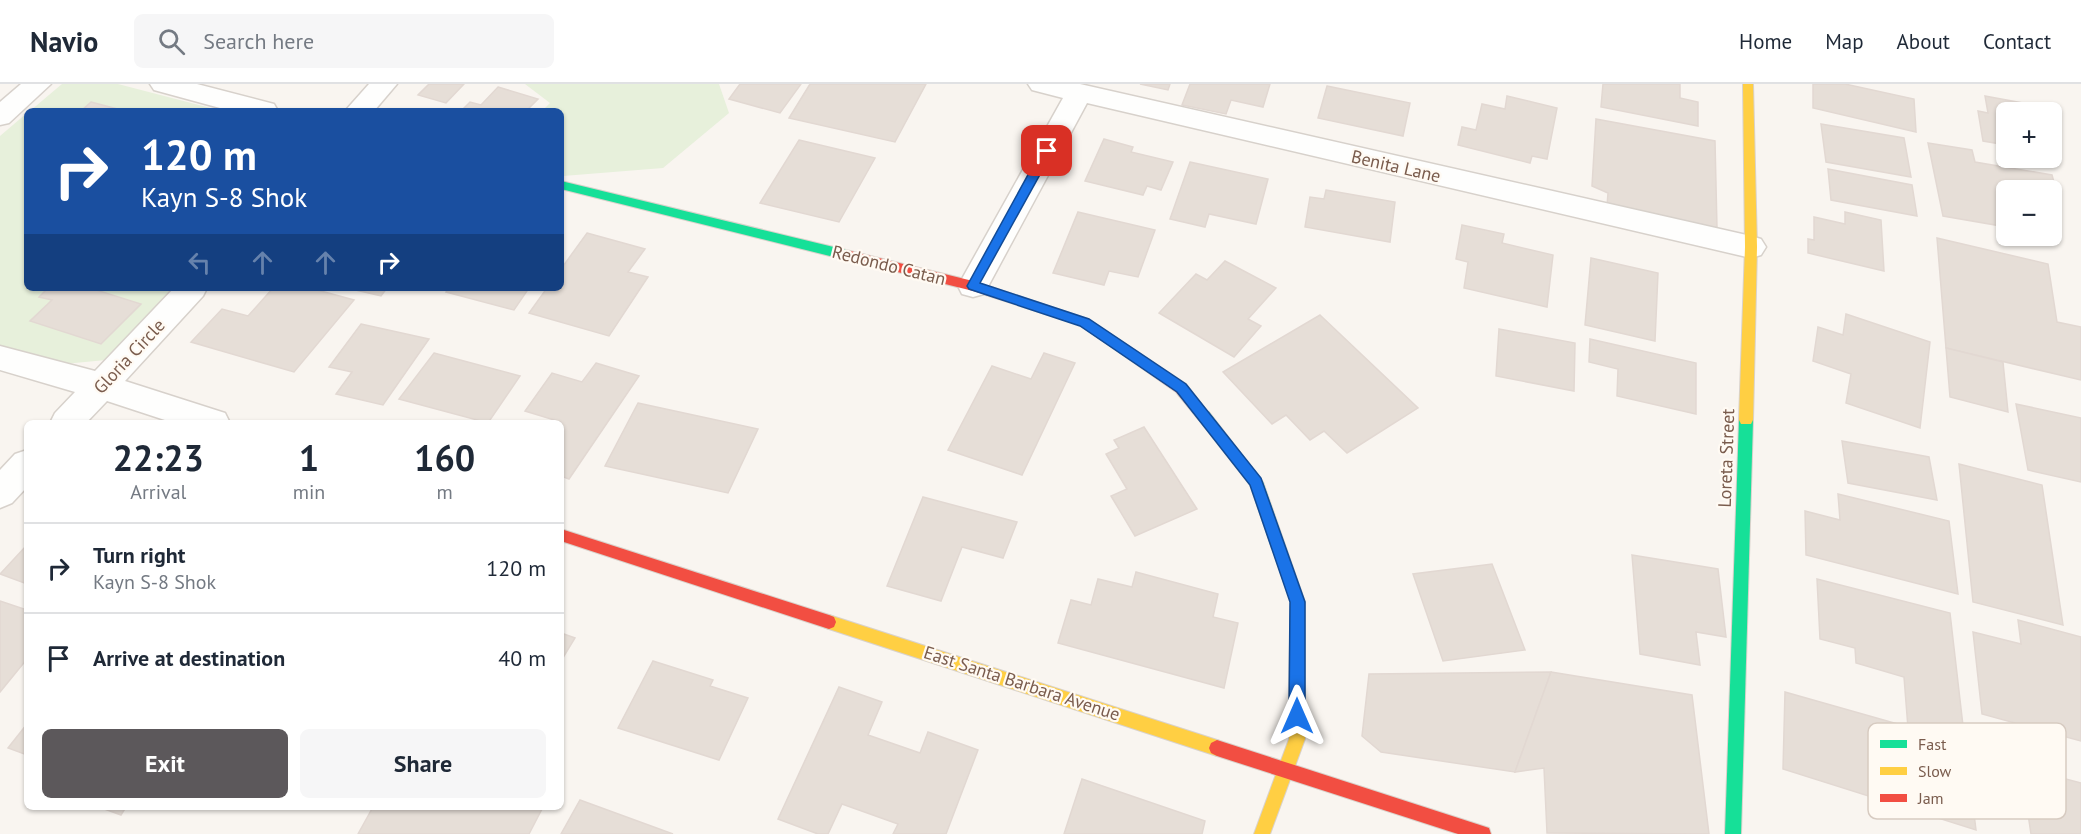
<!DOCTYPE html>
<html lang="en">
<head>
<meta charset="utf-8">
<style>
	:root { --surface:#fff; --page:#f6f6f7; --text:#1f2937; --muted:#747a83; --line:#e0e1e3; --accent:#5c585b }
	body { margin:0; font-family:"PT Sans",sans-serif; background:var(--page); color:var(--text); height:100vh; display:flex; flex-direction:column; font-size:22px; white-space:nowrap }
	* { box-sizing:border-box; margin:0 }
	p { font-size:20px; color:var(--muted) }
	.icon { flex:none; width:33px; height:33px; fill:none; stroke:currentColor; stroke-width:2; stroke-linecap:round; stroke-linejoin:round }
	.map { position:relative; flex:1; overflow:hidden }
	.panel { position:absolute; left:24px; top:336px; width:540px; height:390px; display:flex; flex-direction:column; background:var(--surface); border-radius:9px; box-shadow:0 2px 4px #0004 }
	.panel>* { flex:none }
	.banner { position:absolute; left:24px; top:24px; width:540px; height:183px; border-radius:9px; box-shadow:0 2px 4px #0004; background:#1a4fa0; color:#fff; overflow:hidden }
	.tools { position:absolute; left:1996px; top:18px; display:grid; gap:12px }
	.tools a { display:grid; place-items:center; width:66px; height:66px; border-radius:9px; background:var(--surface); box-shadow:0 2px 4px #0004; font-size:30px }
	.pin { position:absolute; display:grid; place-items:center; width:51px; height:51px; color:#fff; margin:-26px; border-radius:12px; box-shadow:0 3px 9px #0006 }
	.me { position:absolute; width:66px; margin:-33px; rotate:0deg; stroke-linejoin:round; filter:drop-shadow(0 0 4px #0008) }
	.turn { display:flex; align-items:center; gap:21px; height:126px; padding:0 18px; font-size:27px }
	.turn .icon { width:78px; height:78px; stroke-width:2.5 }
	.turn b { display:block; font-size:42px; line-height:51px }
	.lanes { display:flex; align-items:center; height:57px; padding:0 18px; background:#0003; justify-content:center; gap:30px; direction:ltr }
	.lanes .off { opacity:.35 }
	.eta { display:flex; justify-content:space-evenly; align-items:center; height:102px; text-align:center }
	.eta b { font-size:36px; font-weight:600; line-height:42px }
	.action { display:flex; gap:12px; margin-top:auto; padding:12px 18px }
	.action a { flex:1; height:69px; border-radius:9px; background:var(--accent); color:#fff; font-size:24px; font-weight:600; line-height:69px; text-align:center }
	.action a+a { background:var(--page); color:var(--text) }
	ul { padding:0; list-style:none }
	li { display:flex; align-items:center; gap:18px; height:90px; padding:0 18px; border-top:2px solid var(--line) }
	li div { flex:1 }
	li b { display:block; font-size:22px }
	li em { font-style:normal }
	header { display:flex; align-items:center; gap:36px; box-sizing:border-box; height:84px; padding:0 30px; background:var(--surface); border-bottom:2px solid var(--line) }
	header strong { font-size:28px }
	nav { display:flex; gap:33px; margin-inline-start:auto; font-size:21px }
	.search { width:420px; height:54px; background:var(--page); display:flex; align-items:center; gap:15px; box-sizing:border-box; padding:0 21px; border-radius:9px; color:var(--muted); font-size:22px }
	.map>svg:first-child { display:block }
	.green { fill:#e7f0db }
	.building { fill:#e6ded7; stroke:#e2d8d2; stroke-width:1.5 }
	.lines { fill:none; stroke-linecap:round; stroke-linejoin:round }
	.street-casing { stroke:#d7d1cb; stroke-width:3 }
	.fast-casing { stroke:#d9d2cb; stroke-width:2 }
	.slow-casing { stroke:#d9d2cb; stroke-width:2 }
	.jam-casing { stroke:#d9d2cb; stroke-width:2 }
	.street { fill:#fefefd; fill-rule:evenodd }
	.fast { fill:#16e098; fill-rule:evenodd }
	.slow { fill:#ffcf43; fill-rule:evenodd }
	.jam { fill:#f24e42; fill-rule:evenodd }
	.route { fill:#1a73e8; stroke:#114b97; stroke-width:1.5 }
	.labels { text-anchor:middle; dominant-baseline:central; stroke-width:4.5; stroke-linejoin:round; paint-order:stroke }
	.street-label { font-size:18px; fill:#7a5c4d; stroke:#fffaf3 }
	.key { fill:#fffaf3; stroke:#d7cbc1; stroke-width:1.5 }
	.key-label { font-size:16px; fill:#7a5c4d }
</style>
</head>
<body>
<header>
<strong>Navio</strong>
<div class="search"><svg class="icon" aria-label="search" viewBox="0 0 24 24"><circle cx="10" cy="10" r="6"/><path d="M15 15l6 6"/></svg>Search here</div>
<nav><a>Home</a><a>Map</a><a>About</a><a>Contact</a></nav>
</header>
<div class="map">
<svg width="2081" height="750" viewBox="0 0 2081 750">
	<rect width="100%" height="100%" fill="#f9f5f0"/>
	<g class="green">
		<path d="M 62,0 L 118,0 L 222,27 L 30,27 Z"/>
		<path d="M 525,0 L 719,0 L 729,29 L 663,84 L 563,92 L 561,27 L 542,27 L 550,19 Z"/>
		<path d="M 27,29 L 27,204 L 175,204 L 106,276 L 64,280 L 0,261 L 0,52 Z"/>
	</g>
	<g class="building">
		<path d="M 429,0 L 464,0 L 446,19 L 418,11 Z"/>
		<path d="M 740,0 L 801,0 L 780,29 L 729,15 Z"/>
		<path d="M 810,0 L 926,0 L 895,58 L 789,34 Z"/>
		<path d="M 1140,0 L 1170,0 L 1168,6 Z"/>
		<path d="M 1190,0 L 1270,0 L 1263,23 L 1231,16 L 1226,30 L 1182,21 Z"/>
		<path d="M 1603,0 L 1680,0 L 1680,14 L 1698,18 L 1698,42 L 1601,23 Z"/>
		<path d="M 1813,0 L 1845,0 L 1914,15 L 1916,48 L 1813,24 Z"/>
		<path d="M 1327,2 L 1410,19 L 1403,52 L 1318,34 Z"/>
		<path d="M 498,3 L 538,15 L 526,27 L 461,27 L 470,18 L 481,21 Z"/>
		<path d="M 1507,12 L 1557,24 L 1547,75 L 1532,72 L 1530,79 L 1458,61 L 1462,43 L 1476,46 L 1482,20 L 1505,25 Z"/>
		<path d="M 1985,12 L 2044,23 L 2045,28 L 2007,28 L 2007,61 L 1983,57 L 1978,27 L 1988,29 Z"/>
		<path d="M 91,18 L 125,27 L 81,27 Z"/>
		<path d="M 1596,35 L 1715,57 L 1717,144 L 1607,122 L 1608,109 L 1592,102 Z"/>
		<path d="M 1821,40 L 1904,54 L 1911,93 L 1826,78 Z"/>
		<path d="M 1104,55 L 1133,63 L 1131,68 L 1173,78 L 1161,106 L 1147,102 L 1143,111 L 1085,97 Z"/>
		<path d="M 799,56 L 875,74 L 839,138 L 760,119 Z"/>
		<path d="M 1928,59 L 1972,66 L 1975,78 L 2052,91 L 2057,109 L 2028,103 L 2029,106 L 2007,106 L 2007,143 L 1943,132 Z"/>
		<path d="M 1190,78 L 1268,95 L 1256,140 L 1209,130 L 1205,143 L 1170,135 Z"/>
		<path d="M 1828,85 L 1912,101 L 1917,132 L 1831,116 Z"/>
		<path d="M 1326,106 L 1395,118 L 1390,158 L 1305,143 L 1310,113 L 1324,115 Z"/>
		<path d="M 1078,128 L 1155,146 L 1138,193 L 1109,187 L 1104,201 L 1053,189 Z"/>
		<path d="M 1845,128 L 1881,136 L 1884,187 L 1808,169 L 1808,155 L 1814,156 L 1814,133 L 1845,140 Z"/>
		<path d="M 1462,141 L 1504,150 L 1502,159 L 1553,171 L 1547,223 L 1464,204 L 1468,178 L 1456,175 Z"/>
		<path d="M 587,149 L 645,165 L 628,188 L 648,193 L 609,252 L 529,229 L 547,204 L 561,204 L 561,185 Z"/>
		<path d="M 1937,154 L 2048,180 L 2057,238 L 2081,243 L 2081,296 L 1946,264 Z"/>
		<path d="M 1591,174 L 1658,189 L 1655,257 L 1585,241 Z"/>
		<path d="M 1225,177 L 1276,204 L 1248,235 L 1261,242 L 1234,273 L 1159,229 L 1196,190 L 1207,196 Z"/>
		<path d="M 48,204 L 90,204 L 141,220 L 101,260 L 30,237 L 52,216 L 39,213 Z"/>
		<path d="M 273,204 L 310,204 L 354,216 L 294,288 L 191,258 L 222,225 L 248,232 Z"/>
		<path d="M 347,204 L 387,204 L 381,212 Z"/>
		<path d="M 449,204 L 529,204 L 514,226 L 446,208 Z"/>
		<path d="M 1846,230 L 1930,258 L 1920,344 L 1846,319 L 1851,290 L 1813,277 L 1818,243 L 1843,251 Z"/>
		<path d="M 1320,231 L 1418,324 L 1347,369 L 1324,347 L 1310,356 L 1286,331 L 1272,340 L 1223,288 Z"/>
		<path d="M 361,240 L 429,255 L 383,321 L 336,310 L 352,288 L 329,283 Z"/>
		<path d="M 1499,245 L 1575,259 L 1574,307 L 1496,292 Z"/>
		<path d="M 1590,255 L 1696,279 L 1696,330 L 1617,312 L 1618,285 L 1589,278 Z"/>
		<path d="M 1946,264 L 2003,278 L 2008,328 L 1950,313 Z"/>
		<path d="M 434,269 L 520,292 L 488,339 L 399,315 Z"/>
		<path d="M 1044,269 L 1075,279 L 1022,391 L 948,366 L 992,282 L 1031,295 Z"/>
		<path d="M 596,279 L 639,292 L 569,395 L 561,392 L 561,338 L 525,327 L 552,289 L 582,298 Z"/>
		<path d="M 638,319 L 758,345 L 728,409 L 605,382 Z"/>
		<path d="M 2016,320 L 2081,334 L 2081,398 L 2028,386 Z"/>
		<path d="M 1144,343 L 1197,425 L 1135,452 L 1111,412 L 1127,405 L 1106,370 L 1119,364 L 1114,356 Z"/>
		<path d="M 1842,357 L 1929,373 L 1937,416 L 1848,399 Z"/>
		<path d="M 1959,380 L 2042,401 L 2063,541 L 1973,518 Z"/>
		<path d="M 1838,410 L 1949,437 L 1958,510 L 1806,471 L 1805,427 L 1840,436 Z"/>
		<path d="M 923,413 L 1017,438 L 1003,474 L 962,463 L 941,517 L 887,502 Z"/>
		<path d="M 27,461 L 27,500 L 0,490 Z"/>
		<path d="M 1632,471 L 1718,485 L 1726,553 L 1696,548 L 1700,581 L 1640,570 Z"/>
		<path d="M 1492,480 L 1525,566 L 1443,577 L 1413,490 Z"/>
		<path d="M 1136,488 L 1218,510 L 1213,533 L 1238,539 L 1224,604 L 1058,559 L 1071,516 L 1091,521 L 1098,495 L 1132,503 Z"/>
		<path d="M 1817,495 L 1950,529 L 1965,659 L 1908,644 L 1904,593 L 1856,579 L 1855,564 L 1820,555 Z"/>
		<path d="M 0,517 L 27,526 L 27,575 L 0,608 Z"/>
		<path d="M 2018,536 L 2081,553 L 2081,657 L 1982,630 L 1973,548 L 2021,560 Z"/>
		<path d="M 561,549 L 575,554 L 561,577 Z"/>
		<path d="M 653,577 L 713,596 L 710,602 L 748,614 L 719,676 L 618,644 Z"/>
		<path d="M 1551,588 L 1515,688 L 1381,668 L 1362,652 L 1369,590 Z"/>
		<path d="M 1551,588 L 1692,611 L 1709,750 L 1547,749 L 1544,684 L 1515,688 Z"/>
		<path d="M 839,603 L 882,618 L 868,651 L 920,669 L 928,648 L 978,666 L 946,750 L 893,750 L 898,740 L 842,720 L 828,750 L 818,750 L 778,735 Z"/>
		<path d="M 1785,608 L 1965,659 L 1976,746 L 1783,685 Z"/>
		<path d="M 27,640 L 27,671 L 8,664 Z"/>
		<path d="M 2021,683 L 2081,699 L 2081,750 L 2031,750 Z"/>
		<path d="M 1082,695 L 1205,737 L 1202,750 L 1064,750 Z"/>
		<path d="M 580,716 L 673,750 L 561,750 Z"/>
		<path d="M 99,723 L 126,723 L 121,731 Z"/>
		<path d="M 373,723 L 543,723 L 529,750 L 358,750 Z"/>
	</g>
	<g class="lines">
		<defs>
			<g id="street">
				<path d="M 21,0 L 51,0 L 9,39 L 0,41 L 0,18 Z"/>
				<path d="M 150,0 L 197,0 L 274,20 L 278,27 L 231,27 L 154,6 Z"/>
				<path d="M 369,0 L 397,0 L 374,27 L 345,27 Z"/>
				<path d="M 1028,0 L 1080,0 L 1751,152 L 1761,155 L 1766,163 L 1761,171 L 1751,174 L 1087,19 L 984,210 L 973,213 L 962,210 L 958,202 L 1063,14 L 1032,6 Z"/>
				<path d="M 174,204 L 207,204 L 203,212 L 125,297 L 225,329 L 230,339 L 174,339 L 107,317 L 86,339 L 50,339 L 55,329 L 75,308 L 0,286 L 0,262 L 95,287 Z"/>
				<path d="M 27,366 L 27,403 L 12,419 L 0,424 L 0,386 L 15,370 Z"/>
			</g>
			<g id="fast">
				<path d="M 561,97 L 846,166 L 852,171 L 846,176 L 561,105 Z"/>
				<path d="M 1204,327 L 1209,328 L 1263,398 L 1305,518 L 1305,599 L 1302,604 L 1297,606 L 1292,604 L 1289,599 L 1291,518 L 1250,401 L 1199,336 L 1197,332 L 1199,328 Z"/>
				<path d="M 1746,331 L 1751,332 L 1753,336 L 1741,750 L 1725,750 L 1739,336 L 1741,332 Z"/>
			</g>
			<g id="slow">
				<path d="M 1743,0 L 1753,0 L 1757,163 L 1753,336 L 1751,340 L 1741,340 L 1739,336 L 1745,163 Z"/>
				<path d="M 829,531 L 1217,656 L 1223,659 L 1225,664 L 1223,669 L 1217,672 L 829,545 L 824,543 L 822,538 L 824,533 Z"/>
				<path d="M 1297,592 L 1302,594 L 1305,599 L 1305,655 L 1270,750 L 1254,750 L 1289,655 L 1289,599 L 1292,594 Z"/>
			</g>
			<g id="jam">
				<path d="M 846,166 L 973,197 L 1088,235 L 1186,300 L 1211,332 L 1209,336 L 1199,336 L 1176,308 L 1080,241 L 973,207 L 842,174 L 840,171 Z"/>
				<path d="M 561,445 L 829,531 L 834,533 L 836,538 L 834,543 L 829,545 L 561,457 Z"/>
				<path d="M 1217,656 L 1483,742 L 1489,744 L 1491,750 L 1458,750 L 1217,672 L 1211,669 L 1209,664 L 1211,659 Z"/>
			</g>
		</defs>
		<use href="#street" class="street-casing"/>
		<use href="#fast" class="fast-casing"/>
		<use href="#slow" class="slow-casing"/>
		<use href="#jam" class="jam-casing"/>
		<use href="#street" class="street"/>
		<use href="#fast" class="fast"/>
		<use href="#slow" class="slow"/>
		<use href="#jam" class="jam"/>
	</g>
	<path class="route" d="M 1047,63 L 1053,67 L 980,199 L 1089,235 L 1186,300 L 1261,394 L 1305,518 L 1305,632 L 1303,637 L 1297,639 L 1292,637 L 1289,632 L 1290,518 L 1250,401 L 1177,308 L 1080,242 L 969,205 L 967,202 L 1041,67 Z"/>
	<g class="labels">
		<g class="street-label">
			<text transform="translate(1396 82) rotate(13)">Benita Lane</text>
			<text transform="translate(889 181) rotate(14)">Redondo Catan</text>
			<text transform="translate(129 272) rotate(-47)">Gloria Circle</text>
			<text transform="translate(1726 374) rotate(-88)">Loreta Street</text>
			<text transform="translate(1022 599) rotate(18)">East Santa Barbara Avenue</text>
		</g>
	</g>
	<rect x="1868" y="639" width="198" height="96" rx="9" class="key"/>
	<rect x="1880" y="656" width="27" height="8" fill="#16e098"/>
	<rect x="1880" y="683" width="27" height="8" fill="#ffcf43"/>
	<rect x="1880" y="710" width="27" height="8" fill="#f24e42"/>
	<g class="key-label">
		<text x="1918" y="666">Fast</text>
		<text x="1918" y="693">Slow</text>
		<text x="1918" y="720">Jam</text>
	</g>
</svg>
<div class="tools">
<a>+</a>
<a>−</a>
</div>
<div class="pin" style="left:1047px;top:67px;background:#d93025"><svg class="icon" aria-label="arrive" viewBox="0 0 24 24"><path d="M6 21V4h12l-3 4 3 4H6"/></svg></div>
<svg class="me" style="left:1297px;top:632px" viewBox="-20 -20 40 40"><path d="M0-17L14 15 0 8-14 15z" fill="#1a73e8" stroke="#fff" stroke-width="4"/></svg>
<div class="banner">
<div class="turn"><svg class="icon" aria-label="right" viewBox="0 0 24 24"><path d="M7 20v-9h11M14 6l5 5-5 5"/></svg><div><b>120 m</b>Kayn S-8 Shok</div></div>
<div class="lanes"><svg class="icon off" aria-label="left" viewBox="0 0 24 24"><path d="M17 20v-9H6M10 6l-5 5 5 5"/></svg><svg class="icon off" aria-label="ahead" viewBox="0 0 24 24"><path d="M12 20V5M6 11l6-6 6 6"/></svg><svg class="icon off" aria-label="ahead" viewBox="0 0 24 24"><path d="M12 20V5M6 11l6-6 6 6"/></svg><svg class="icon" aria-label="right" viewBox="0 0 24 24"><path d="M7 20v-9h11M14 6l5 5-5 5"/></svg></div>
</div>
<section class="panel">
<div class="eta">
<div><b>22:23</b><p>Arrival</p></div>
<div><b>1</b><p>min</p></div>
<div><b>160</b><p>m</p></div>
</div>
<ul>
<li><svg class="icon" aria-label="right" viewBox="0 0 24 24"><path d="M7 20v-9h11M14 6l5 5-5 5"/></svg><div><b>Turn right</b><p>Kayn S-8 Shok</p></div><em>120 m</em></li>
<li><svg class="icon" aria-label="arrive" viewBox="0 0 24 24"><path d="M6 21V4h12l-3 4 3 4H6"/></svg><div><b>Arrive at destination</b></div><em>40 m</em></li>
</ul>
<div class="action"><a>Exit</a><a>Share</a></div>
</section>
</div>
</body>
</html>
